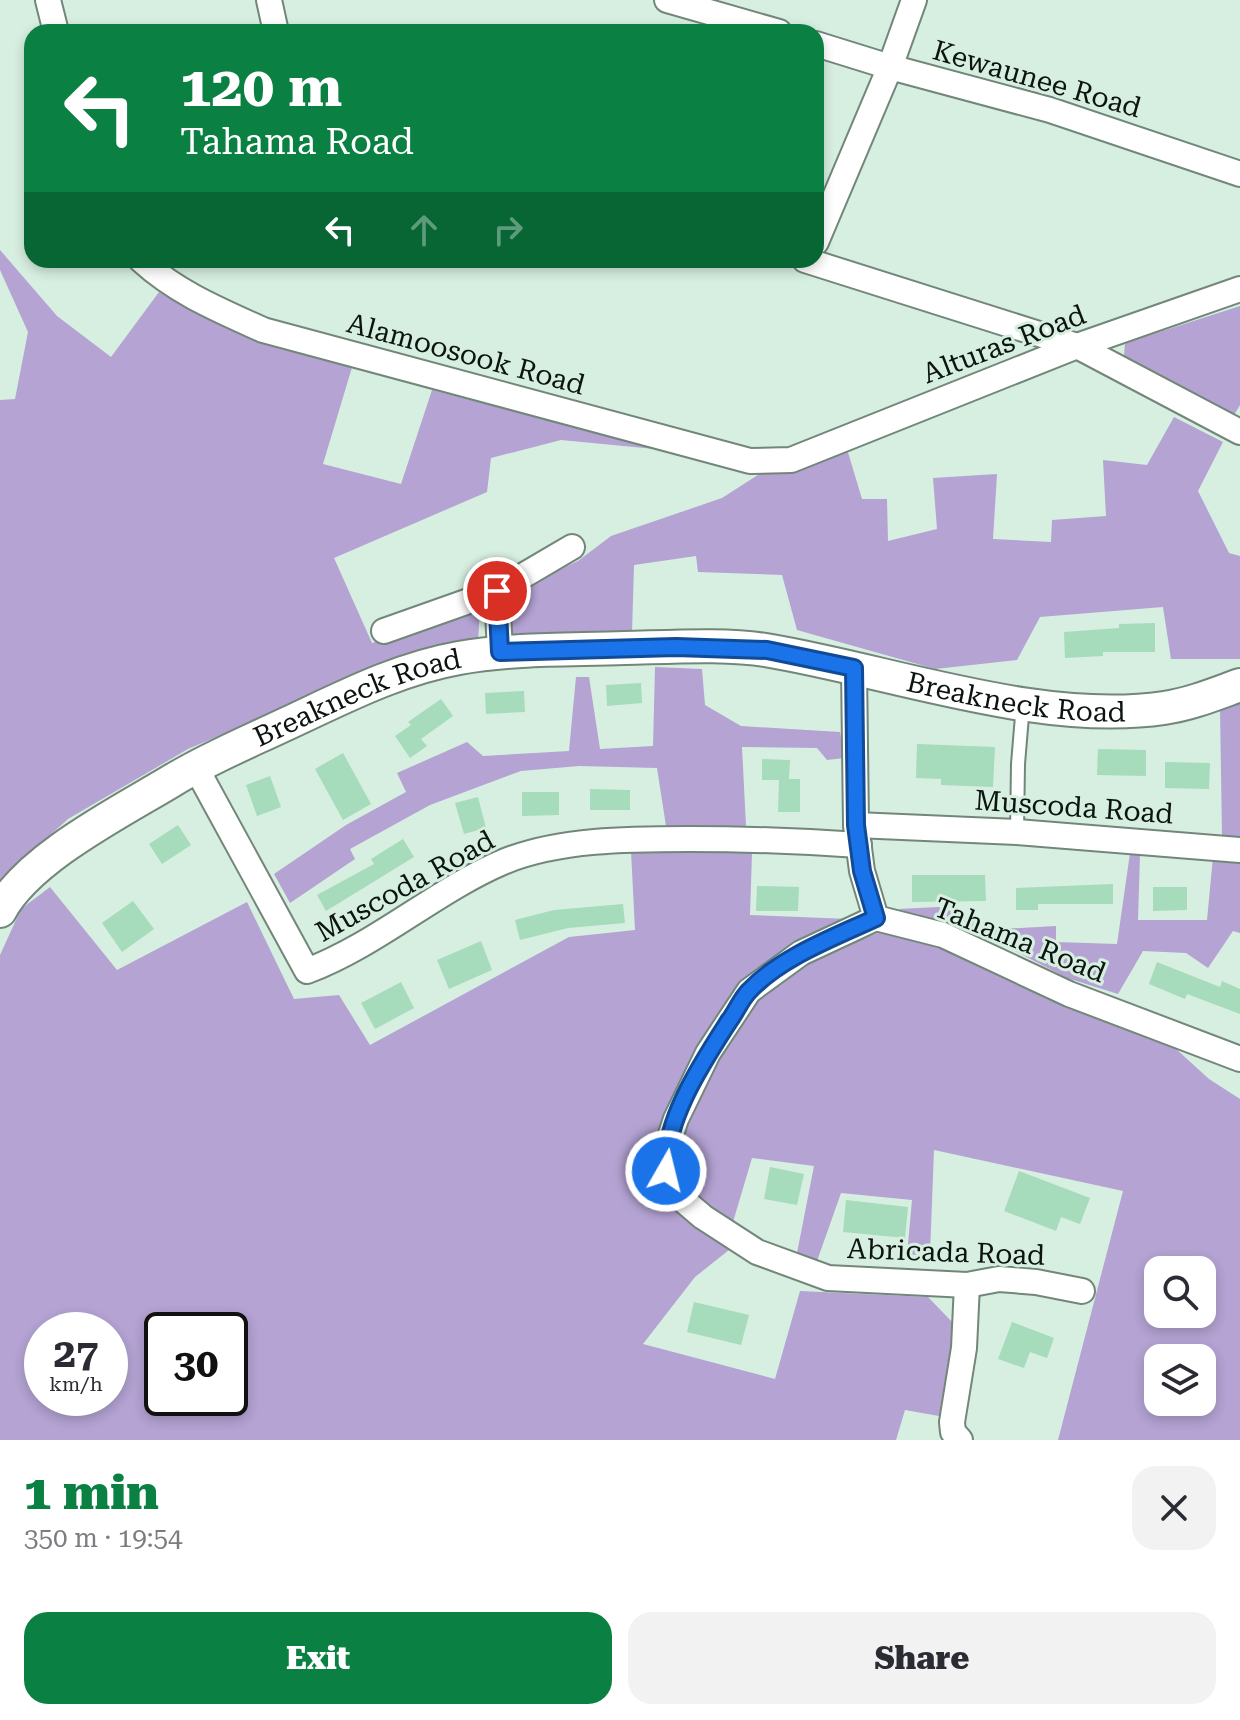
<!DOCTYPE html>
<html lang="en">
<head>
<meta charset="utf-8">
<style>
	:root { --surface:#fff; --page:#f2f2f3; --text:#2b2b33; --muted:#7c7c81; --accent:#0b8043 }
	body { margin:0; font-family:"Roboto Serif",serif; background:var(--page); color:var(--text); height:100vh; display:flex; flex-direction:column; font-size:30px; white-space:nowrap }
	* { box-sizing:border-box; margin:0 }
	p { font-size:26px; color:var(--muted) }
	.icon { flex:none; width:44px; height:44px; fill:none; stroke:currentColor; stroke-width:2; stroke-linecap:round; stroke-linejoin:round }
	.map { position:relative; height:1440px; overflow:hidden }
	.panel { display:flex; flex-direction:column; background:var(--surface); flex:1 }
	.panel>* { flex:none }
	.top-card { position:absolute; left:24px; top:24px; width:800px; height:244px; border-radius:24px; box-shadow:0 4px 12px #0003; background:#0b8043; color:#fff; overflow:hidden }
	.controls { position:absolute; left:1144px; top:1256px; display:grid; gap:16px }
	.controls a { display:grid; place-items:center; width:72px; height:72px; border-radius:16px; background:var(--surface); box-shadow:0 4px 12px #0003; font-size:40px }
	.speed { position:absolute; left:24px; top:1312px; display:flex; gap:16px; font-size:40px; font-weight:700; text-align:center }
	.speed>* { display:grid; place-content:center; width:104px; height:104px; border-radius:50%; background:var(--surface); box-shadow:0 4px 12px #0003; line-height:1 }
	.speed small { font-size:20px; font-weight:400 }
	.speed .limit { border:4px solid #111; border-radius:12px; background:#fff; color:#111 }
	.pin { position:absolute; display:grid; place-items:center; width:68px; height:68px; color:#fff; margin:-34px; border:4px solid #fff; border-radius:50%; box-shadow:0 2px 8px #0007 }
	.me { position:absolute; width:88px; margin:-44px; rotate:8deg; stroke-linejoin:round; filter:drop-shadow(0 0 6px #0008) }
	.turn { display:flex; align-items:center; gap:28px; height:168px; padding:0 24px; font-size:36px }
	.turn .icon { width:104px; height:104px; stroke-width:2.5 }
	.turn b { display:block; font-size:56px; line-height:68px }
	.lanes { display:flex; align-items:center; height:76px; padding:0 24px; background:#0003; justify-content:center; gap:40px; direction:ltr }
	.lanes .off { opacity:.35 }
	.round { display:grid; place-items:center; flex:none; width:84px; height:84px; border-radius:24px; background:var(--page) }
	.headline { display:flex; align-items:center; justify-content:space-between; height:136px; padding:0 24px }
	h1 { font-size:48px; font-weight:800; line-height:60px; color:var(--accent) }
	.button { display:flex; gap:16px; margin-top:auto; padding:16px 24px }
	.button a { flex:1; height:92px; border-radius:24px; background:var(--accent); color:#fff; font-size:32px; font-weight:800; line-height:92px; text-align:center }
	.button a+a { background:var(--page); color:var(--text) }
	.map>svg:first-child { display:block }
	.forest { fill:#b4a3d3; fill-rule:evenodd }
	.building { fill:#a6dbbb }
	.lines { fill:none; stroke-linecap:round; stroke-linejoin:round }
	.lane-casing { stroke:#728779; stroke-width:16 }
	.street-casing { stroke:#728779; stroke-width:28 }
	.secondary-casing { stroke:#728779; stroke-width:36 }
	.lane { stroke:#fff; stroke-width:12 }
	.street { stroke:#fff; stroke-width:24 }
	.secondary { stroke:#fff; stroke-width:32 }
	.route-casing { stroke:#114b97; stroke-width:20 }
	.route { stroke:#1a73e8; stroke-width:14 }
	.labels { text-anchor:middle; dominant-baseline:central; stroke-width:6; stroke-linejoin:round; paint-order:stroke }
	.street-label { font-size:28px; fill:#0c140f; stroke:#d7efe0 }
</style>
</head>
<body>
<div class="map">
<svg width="1240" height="1440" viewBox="0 0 1240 1440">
	<rect width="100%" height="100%" fill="#d7efe0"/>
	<g class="forest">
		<path d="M 0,250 L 57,316 L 111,357 L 159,292 L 189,309 L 264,341 L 353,364 L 323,464 L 401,484 L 432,390 L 665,450 L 561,440 L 491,458 L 487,492 L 334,558 L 372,643 L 480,607 L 478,643 L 376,669 L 188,749 L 68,819 L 0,880 L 0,400 L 15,399 L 28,332 L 0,270 Z"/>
		<path d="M 1240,306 L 1240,405 L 1234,415 L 1124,356 L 1125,343 Z"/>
		<path d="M 1174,417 L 1223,442 L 1198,491 L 1229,553 L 1240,556 L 1240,659 L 1171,659 L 1163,607 L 1040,617 L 1017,660 L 935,669 L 797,630 L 782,575 L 698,572 L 696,556 L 634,565 L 632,633 L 513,636 L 509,593 L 578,561 L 611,536 L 722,498 L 761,473 L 808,467 L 847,449 L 862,499 L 887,499 L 888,541 L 937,529 L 933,478 L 997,474 L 993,539 L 1051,542 L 1052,520 L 1106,516 L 1103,460 L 1147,465 Z"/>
		<path d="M 655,667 L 702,669 L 705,705 L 741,726 L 840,732 L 844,758 L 827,760 L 817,748 L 742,747 L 746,826 L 666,826 L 657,768 L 579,766 L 521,771 L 430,805 L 350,849 L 355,859 L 290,903 L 274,874 L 346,825 L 406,792 L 397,773 L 467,742 L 483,756 L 569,751 L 576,677 L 589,677 L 600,749 L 653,746 Z"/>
		<path d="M 1240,703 L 1240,840 L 1222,837 L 1220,709 Z"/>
		<path d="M 631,851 L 752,853 L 750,915 L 849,919 L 794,941 L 739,985 L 671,1101 L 654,1150 L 729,1250 L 695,1277 L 643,1344 L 775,1379 L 800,1291 L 928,1297 L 954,1324 L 948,1378 L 939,1416 L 905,1410 L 896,1440 L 0,1440 L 0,955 L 21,909 L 50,887 L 117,970 L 247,902 L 294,999 L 339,995 L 370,1045 L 569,937 L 635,930 ZM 42,1330 L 110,1330 L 110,1398 L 42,1398 ZM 162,1330 L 230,1330 L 230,1398 L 162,1398 Z"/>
		<path d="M 1130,853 L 1140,855 L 1138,920 L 1207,920 L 1213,857 L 1240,860 L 1240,933 L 1233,931 L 1208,968 L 1186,953 L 1143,951 L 1118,994 L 1067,978 L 998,942 L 898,909 L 939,907 L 1001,929 L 1056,926 L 1056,942 L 1117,944 Z"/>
		<path d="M 883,931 L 942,946 L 1066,1005 L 1175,1048 L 1209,1079 L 1240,1099 L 1240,1440 L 1058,1440 L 1123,1191 L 934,1150 L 930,1254 L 907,1255 L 912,1200 L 841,1193 L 817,1261 L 797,1253 L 814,1166 L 752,1158 L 733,1222 L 689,1190 L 679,1171 L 677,1148 L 690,1108 L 754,997 L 800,964 ZM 1158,1270 L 1202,1270 L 1202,1314 L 1158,1314 ZM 1158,1358 L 1202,1358 L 1202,1402 L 1158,1402 Z"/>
	</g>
	<g class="building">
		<path d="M 1155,623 L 1155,652 L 1103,652 L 1103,656 L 1065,658 L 1064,632 L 1119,628 L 1119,624 Z"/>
		<path d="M 641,683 L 642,703 L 607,706 L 606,685 Z"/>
		<path d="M 524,691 L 525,712 L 486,714 L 485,693 Z"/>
		<path d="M 441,699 L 453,716 L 421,739 L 427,746 L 410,758 L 395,736 L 411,725 L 408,722 Z"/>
		<path d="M 917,744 L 995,747 L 993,787 L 941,785 L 941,779 L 916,778 Z"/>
		<path d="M 1098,749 L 1146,750 L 1146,776 L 1097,775 Z"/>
		<path d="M 343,753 L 371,804 L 343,820 L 315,769 Z"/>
		<path d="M 762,759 L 790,760 L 789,779 L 800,779 L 800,812 L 778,812 L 779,780 L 762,780 Z"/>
		<path d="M 1165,762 L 1210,763 L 1209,789 L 1165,788 Z"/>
		<path d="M 270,776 L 281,807 L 257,816 L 246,785 Z"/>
		<path d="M 590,789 L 630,790 L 630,810 L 590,810 Z"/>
		<path d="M 522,792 L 559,792 L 559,815 L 522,816 Z"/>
		<path d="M 478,797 L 486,828 L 464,834 L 455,803 Z"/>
		<path d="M 178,825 L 191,845 L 162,864 L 149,844 Z"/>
		<path d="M 403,839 L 414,857 L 326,911 L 317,895 L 374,864 L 371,859 Z"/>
		<path d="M 912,875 L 985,875 L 986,901 L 912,902 Z"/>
		<path d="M 1113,884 L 1113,904 L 1038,904 L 1038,910 L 1016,910 L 1016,888 Z"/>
		<path d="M 757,886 L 799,887 L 798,911 L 756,911 Z"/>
		<path d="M 1153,887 L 1187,887 L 1187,910 L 1153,911 Z"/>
		<path d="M 133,901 L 154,929 L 122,952 L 102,923 Z"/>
		<path d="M 623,904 L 625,923 L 568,928 L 520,940 L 515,920 L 554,910 Z"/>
		<path d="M 481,941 L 492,970 L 449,989 L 437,960 Z"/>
		<path d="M 1157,962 L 1220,987 L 1222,981 L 1240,989 L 1240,1014 L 1187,994 L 1185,999 L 1149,984 Z"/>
		<path d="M 401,982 L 414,1008 L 375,1029 L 361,1003 Z"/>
		<path d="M 770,1167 L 804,1174 L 797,1205 L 764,1199 Z"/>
		<path d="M 1019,1171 L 1090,1198 L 1080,1224 L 1061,1217 L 1056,1231 L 1004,1211 Z"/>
		<path d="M 846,1200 L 908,1207 L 905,1238 L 843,1232 Z"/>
		<path d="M 694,1302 L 749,1315 L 741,1345 L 687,1332 Z"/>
		<path d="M 1012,1322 L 1054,1338 L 1047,1358 L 1030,1352 L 1024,1368 L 998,1359 Z"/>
	</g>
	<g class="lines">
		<defs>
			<path id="lane" d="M 1017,832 L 1018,764 L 1023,704"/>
			<g id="street">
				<path d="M 48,0 L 56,32"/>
				<path d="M 269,0 L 276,32"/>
				<path d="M 667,0 L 779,32"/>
				<path d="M 816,44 L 890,67 L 1050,110 L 1240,174"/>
				<path d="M 816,242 L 890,67 L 914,0"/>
				<path d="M 141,260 C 177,293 219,310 263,330 L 750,461 L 791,460 L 1077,346 L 1240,289"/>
				<path d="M 805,260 L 1077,346 L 1240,432"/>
				<path d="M 497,591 L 500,652"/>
				<path d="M 384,631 L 497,591 L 572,547"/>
				<path d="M 854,668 L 856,825 L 862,871 L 876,918 L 943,935 L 1069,994 L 1240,1059"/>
				<path d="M 195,766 L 307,971 C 378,944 435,891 503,862 C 558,839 630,839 689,839 C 746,839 802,841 859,845"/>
				<path d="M 856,825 L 1017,832 L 1240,850"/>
				<path d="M 876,918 L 801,953 L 749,991 L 708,1053 L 676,1119 L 665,1152 L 666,1171 L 676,1194 L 703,1217 L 757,1252 L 828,1278 L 967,1285 L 999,1279 L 1036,1282 L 1082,1291"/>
				<path d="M 960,1440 L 953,1432 L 952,1422 L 964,1348 L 967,1285"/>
			</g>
			<g id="secondary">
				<path id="s1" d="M 0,911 C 28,858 122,811 173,780 C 209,758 248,742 286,724 C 342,698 397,669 459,658 C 514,648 570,650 625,648 C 669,647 729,643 771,651 C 893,672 1041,726 1164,708 C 1191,704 1215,694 1240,685"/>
			</g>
		</defs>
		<use href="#lane" class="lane-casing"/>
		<use href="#street" class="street-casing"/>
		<use href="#secondary" class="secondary-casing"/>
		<use href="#lane" class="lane"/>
		<use href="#street" class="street"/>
		<use href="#secondary" class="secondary"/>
	</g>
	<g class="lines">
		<defs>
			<path id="route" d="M 497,591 L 500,652 L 676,647 L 767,650 L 854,668 L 856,825 L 862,871 L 876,918 C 835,937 781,957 749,991 C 741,999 736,1012 729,1021 C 702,1063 664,1120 666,1171"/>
		</defs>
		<use href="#route" class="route-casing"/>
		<use href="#route" class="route"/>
	</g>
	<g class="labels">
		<g class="street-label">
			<text transform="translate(1037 79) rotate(16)">Kewaunee Road</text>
			<text transform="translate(1004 344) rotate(-21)">Alturas Road</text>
			<text transform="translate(466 354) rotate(15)">Alamoosook Road</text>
			<text stroke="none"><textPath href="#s1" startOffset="1094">Breakneck Road</textPath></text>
			<text stroke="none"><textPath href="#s1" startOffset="422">Breakneck Road</textPath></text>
			<text transform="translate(1074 807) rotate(4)">Muscoda Road</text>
			<text transform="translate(405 886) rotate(-29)">Muscoda Road</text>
			<text transform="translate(1020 940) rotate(22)">Tahama Road</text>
			<text transform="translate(946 1252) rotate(2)">Abricada Road</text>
		</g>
	</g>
</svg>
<div class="controls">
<a><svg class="icon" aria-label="search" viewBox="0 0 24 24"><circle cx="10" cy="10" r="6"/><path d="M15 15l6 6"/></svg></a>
<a><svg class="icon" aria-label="layers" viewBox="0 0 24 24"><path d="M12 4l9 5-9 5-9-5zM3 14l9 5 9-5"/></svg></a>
</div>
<div class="speed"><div>27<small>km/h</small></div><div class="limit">30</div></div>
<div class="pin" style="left:497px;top:591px;background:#d93025"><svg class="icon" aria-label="arrive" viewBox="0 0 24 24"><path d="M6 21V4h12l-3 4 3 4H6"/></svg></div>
<svg class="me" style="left:666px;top:1171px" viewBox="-20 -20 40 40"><circle r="17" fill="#1a73e8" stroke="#fff" stroke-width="3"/><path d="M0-11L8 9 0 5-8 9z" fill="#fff"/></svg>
<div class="top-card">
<div class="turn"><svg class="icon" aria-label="left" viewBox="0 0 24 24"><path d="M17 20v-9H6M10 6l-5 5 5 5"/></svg><div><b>120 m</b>Tahama Road</div></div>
<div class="lanes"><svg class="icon" aria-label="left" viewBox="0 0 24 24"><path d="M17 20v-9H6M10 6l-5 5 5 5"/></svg><svg class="icon off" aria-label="ahead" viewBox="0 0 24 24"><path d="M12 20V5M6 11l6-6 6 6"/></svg><svg class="icon off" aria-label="right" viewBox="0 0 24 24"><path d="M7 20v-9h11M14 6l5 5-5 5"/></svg></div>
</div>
</div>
<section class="panel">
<div class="headline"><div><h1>1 min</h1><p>350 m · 19:54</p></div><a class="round"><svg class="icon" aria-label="close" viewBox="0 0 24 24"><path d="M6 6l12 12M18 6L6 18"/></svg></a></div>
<div class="button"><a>Exit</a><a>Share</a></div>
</section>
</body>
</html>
